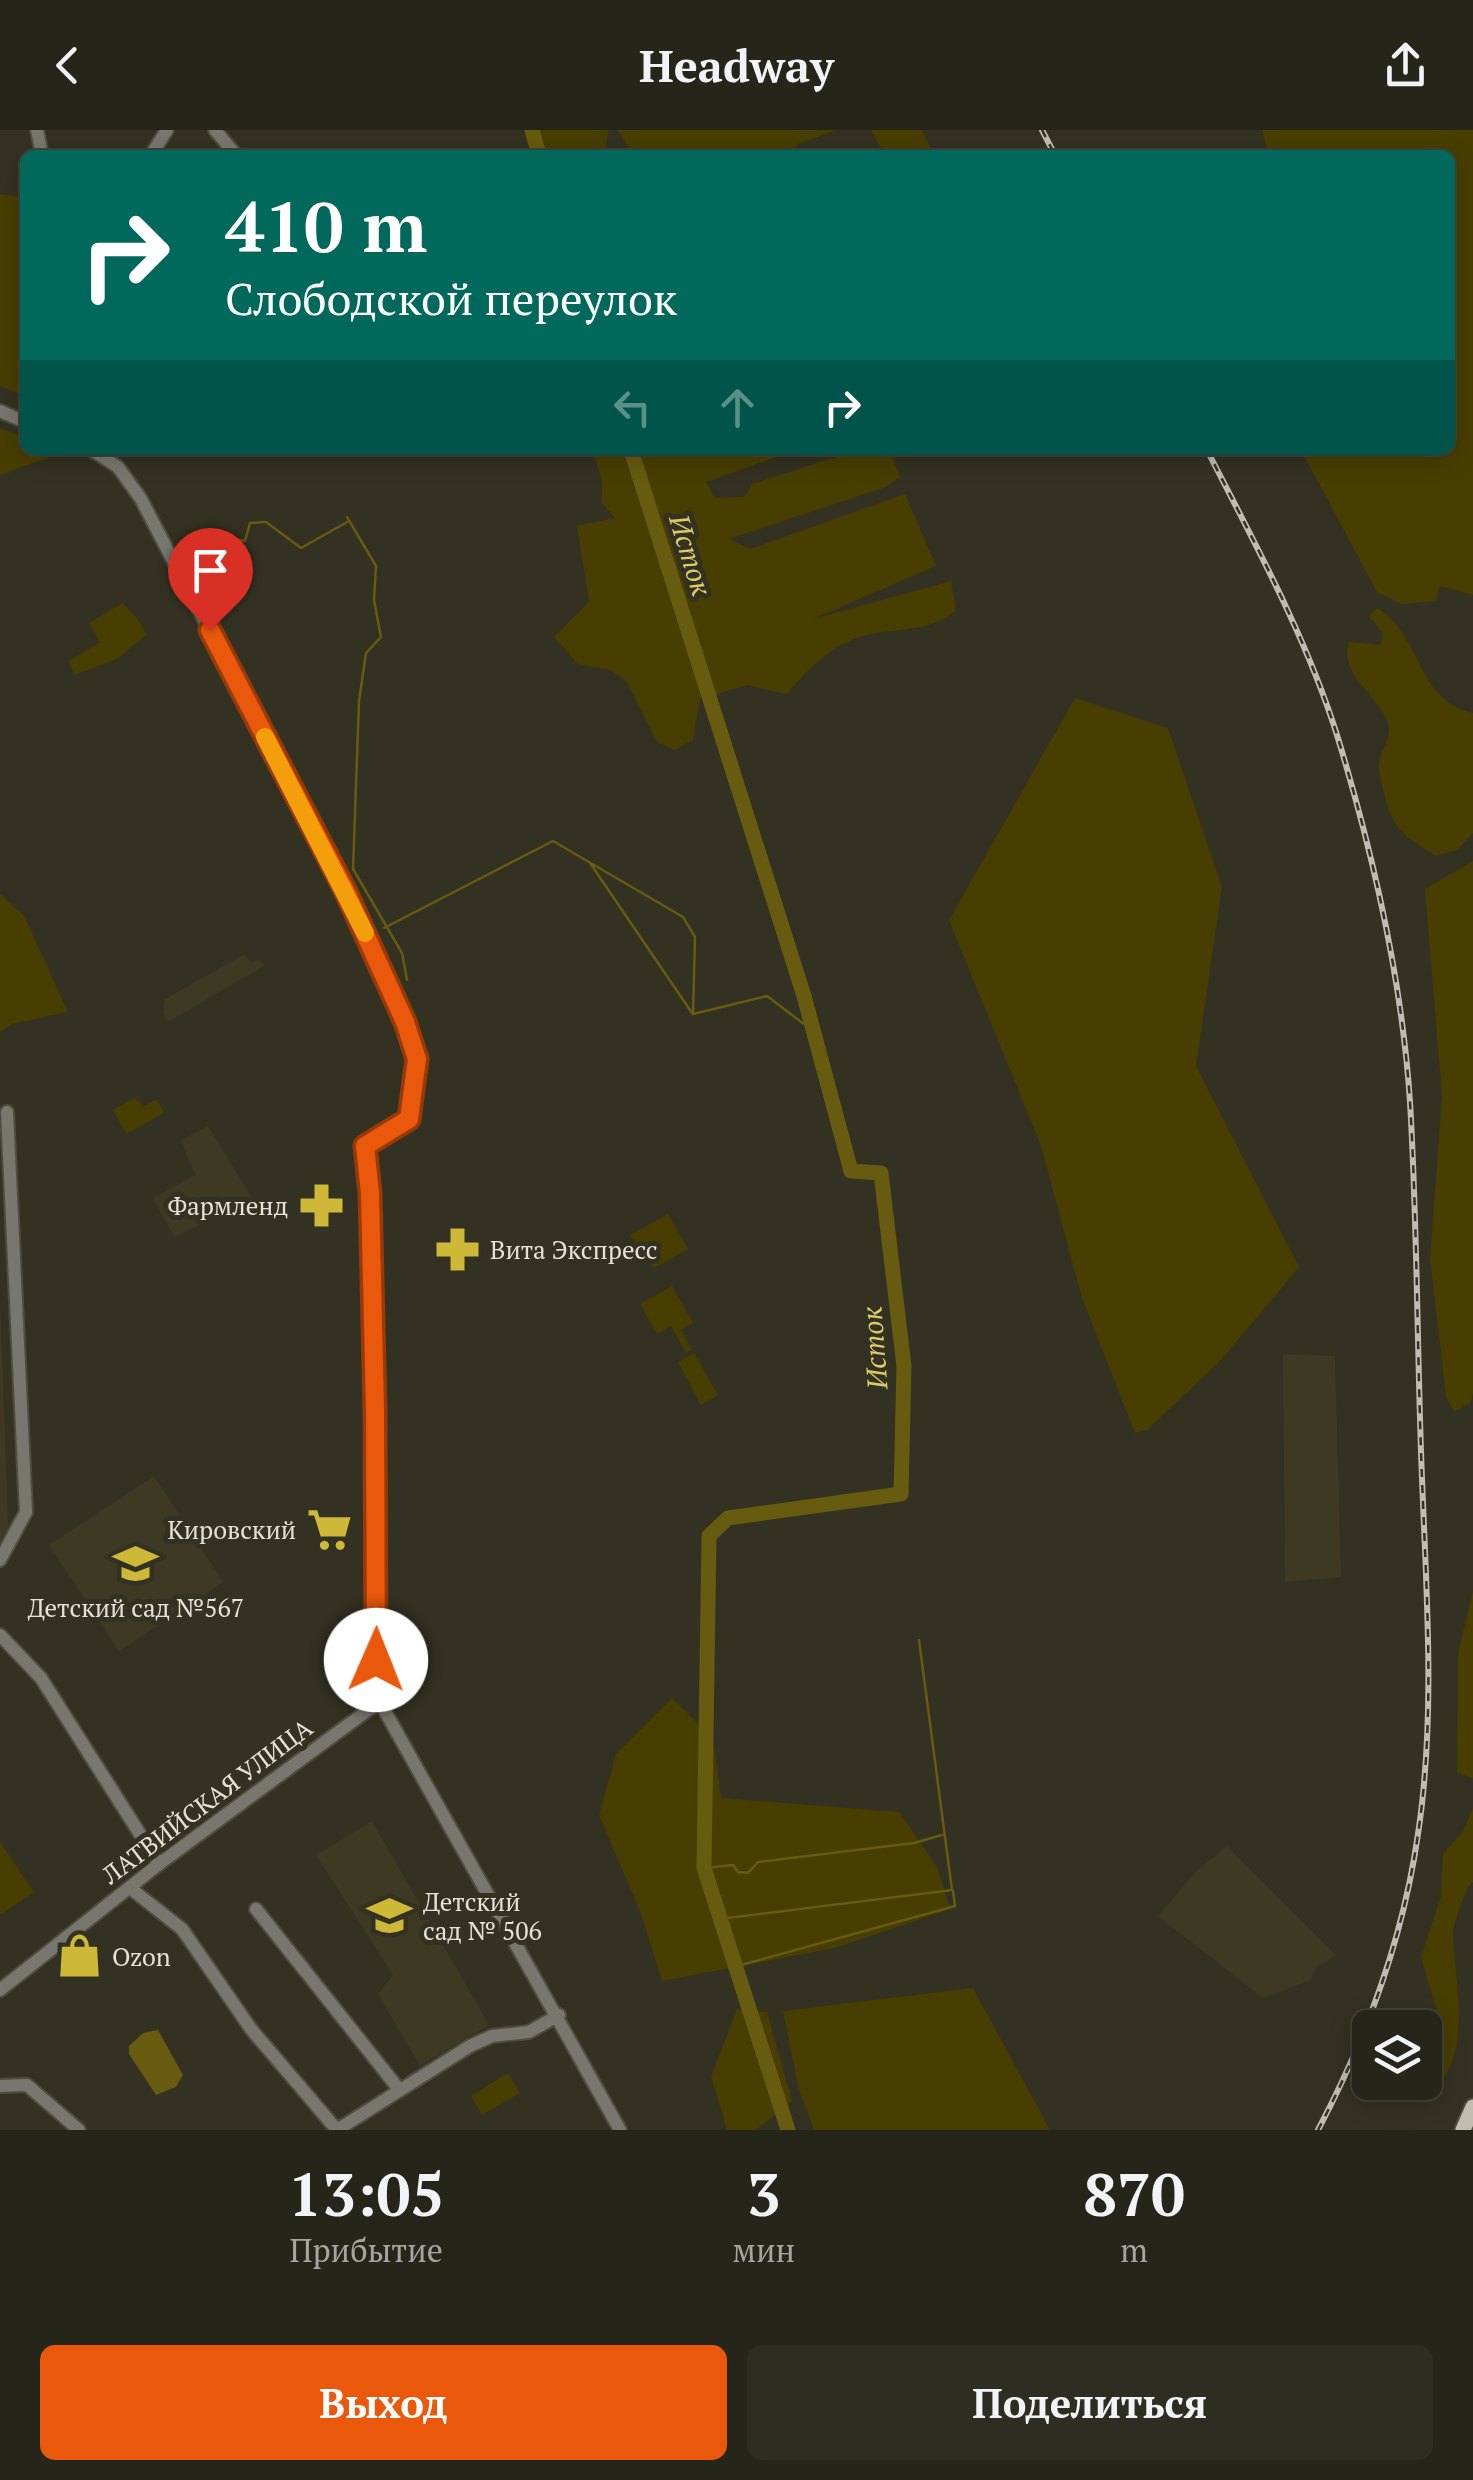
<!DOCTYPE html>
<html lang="ru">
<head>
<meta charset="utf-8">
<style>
	:root { --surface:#262519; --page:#2e2d22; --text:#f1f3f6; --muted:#a4a5a2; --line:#424238; --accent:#ea580c }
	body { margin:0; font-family:"PT Serif",serif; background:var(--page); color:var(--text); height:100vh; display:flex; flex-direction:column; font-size:38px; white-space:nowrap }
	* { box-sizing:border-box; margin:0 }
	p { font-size:32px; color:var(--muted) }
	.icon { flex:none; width:55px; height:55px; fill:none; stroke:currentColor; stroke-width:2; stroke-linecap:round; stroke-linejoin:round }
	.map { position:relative; height:2000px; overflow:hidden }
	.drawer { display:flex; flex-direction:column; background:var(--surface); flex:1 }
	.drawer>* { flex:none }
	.hud { position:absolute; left:20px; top:20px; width:1435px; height:305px; border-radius:15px; box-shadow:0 5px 25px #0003,0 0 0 2px var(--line); background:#00695c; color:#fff; overflow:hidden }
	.controls { position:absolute; left:1352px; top:1880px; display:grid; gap:20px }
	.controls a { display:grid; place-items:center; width:90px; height:90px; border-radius:15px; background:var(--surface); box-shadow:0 5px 25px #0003,0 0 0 2px var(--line); font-size:50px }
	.pin { position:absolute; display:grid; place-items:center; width:85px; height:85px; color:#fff; margin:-102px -42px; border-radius:50% 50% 50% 0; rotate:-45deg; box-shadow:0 0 10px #0007 }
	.pin .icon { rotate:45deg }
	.me { position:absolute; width:110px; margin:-55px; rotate:1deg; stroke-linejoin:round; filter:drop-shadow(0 0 8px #0008) }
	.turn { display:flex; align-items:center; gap:35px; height:210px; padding:0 40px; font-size:45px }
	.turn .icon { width:130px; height:130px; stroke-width:2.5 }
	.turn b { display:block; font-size:70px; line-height:85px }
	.lanes { display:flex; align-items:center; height:95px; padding:0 40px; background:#0003; justify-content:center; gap:50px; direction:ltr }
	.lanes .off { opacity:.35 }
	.eta { display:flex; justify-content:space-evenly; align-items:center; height:170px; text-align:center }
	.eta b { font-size:60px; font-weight:700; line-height:70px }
	.action { display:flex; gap:20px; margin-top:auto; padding:20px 40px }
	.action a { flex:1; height:115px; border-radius:15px; background:var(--accent); color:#fff; font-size:40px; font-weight:700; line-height:115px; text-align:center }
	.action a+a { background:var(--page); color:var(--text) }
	header { display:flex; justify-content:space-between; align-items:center; height:130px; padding:0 40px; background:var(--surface); font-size:45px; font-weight:700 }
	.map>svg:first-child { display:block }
	.built { fill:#3d3923 }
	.green { fill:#483e02 }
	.water { fill:#675b10 }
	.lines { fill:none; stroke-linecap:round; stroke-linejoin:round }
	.stream { stroke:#675b10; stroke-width:2.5 }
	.river { stroke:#675b10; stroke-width:15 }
	.minor-casing { stroke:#4f4d3e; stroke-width:16 }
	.major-casing { stroke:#4f4d3e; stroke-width:19 }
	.minor { stroke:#78776f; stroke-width:12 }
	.major { stroke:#c0beae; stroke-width:15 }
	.rail-casing { stroke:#bfbdb2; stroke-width:6 }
	.rail { stroke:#333121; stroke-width:2.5; stroke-dasharray:8; stroke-linecap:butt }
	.route-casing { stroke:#983908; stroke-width:25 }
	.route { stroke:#ea580c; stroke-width:18 }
	.slow { stroke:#f59e0b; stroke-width:18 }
	.labels { text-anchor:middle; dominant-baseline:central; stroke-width:10; stroke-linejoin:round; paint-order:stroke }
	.poi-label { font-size:25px; fill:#e3e1d8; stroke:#333121; text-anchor:start }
	.street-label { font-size:25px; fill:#e3e1d8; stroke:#333121 }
	.water-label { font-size:28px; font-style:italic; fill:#dcca69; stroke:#333121 }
</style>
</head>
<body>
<header><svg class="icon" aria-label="back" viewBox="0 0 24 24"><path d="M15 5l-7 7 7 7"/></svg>Headway<svg class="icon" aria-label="share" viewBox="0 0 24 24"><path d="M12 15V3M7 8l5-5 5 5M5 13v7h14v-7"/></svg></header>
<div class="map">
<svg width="1473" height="2000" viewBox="0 0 1473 2000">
	<rect width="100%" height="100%" fill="#333121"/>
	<g class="built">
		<path d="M 245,824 L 251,833 L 259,829 L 264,836 L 168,892 L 163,882 L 165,869 Z"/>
		<path d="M 208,996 L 252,1068 L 174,1107 L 153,1068 L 195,1045 L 181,1010 Z"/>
		<path d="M 0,1172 L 9,1416 L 0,1423 Z"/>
		<path d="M 1283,1224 L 1335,1226 L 1341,1447 L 1285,1452 Z"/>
		<path d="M 154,1346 L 223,1452 L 119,1521 L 49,1415 Z"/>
		<path d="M 372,1691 L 489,1895 L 420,1936 L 378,1864 L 393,1845 L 316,1725 Z"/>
		<path d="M 1227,1716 L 1336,1825 L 1315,1838 L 1311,1850 L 1263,1868 L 1158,1786 L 1198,1739 Z"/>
	</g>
	<g class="green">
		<path d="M 539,0 L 609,0 L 603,25 L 530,25 L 527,7 Z"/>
		<path d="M 617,0 L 837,0 L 798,14 L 787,25 L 634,25 Z"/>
		<path d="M 871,0 L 922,0 L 934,25 L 885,25 Z"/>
		<path d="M 1262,0 L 1473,0 L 1473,465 L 1440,456 L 1436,471 L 1401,474 L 1377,462 L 1301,320 L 1450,320 L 1450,25 L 1269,25 Z"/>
		<path d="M 0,64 L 25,68 L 25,266 L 0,256 Z"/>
		<path d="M 0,298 L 25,308 L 25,320 L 61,323 L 0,345 Z"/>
		<path d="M 592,320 L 797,320 L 706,352 L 715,368 L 744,367 L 753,353 C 803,341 837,320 889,320 L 900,347 L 886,357 L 729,409 L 750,419 L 905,364 L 936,436 L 813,489 L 951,451 L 956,480 C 929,505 894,496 860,507 C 829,517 806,541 787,564 L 747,555 L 700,569 L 693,610 L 675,620 L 657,612 L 627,552 L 610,540 L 578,534 L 554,507 L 589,472 L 577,396 L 615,388 L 602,373 L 602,350 Z"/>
		<path d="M 122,473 L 138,489 L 146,505 L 117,529 L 74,545 L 69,531 L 100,512 L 89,493 Z"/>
		<path d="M 1377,478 C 1421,503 1417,572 1473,583 L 1473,703 L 1457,720 L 1436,726 C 1401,704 1391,698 1382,655 C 1381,648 1377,639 1379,632 C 1381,619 1392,608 1388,594 C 1380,566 1338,545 1349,512 L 1381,515 L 1383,503 L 1369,486 Z"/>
		<path d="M 1075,568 L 1168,598 L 1222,757 L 1196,936 L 1299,1137 L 1222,1229 L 1147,1300 L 1135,1303 L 1082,1168 L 1041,1016 L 949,790 Z"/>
		<path d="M 1473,731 L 1473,1263 L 1471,1272 L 1454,1282 L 1446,1266 L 1430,1129 L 1442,967 L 1425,759 Z"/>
		<path d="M 0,764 L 24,786 L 68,882 L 12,894 L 0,902 Z"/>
		<path d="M 134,968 L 144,976 L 157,969 L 164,983 L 126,1004 L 113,980 Z"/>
		<path d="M 668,1084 L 688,1119 L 654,1138 L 630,1105 Z"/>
		<path d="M 672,1156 L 693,1193 L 681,1200 L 692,1220 L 686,1223 L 671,1196 L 657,1204 L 640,1174 Z"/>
		<path d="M 694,1223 L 718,1265 L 701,1275 L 678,1232 Z"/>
		<path d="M 1473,1461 L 1473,1648 L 1457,1643 L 1458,1523 Z"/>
		<path d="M 672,1568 L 713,1608 L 721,1668 L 899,1682 L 937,1737 L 950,1779 L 835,1818 L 662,1851 L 641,1784 L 599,1685 L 616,1624 Z"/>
		<path d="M 1473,1678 L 1473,1752 L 1468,1756 C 1463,1772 1452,1792 1453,1808 C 1457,1866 1473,1936 1424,1966 L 1400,1953 L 1425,1952 L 1425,1907 L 1435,1892 L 1436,1879 L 1421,1827 L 1441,1766 L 1443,1724 L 1462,1703 Z"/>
		<path d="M 0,1712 L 34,1762 L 0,1785 Z"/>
		<path d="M 973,1858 L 1050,2000 L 814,2000 L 799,1960 L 783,1881 Z"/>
		<path d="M 737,1879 L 767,1882 L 792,1971 L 756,2000 L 727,2000 L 711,1947 Z"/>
		<path d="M 508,1943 L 520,1963 L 482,1985 L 471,1966 Z"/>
	</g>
	<path class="water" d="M 158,1900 L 183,1945 L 176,1957 L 156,1965 L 129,1924 L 129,1916 L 143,1903 Z"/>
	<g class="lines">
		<g class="stream">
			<path d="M 347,387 L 376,436 L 374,470 L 381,507 L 366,523 L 359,571 L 353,739 L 402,823 L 407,850"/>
			<path d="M 208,403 L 245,411 L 250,393 L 266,392 L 301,418 L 349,391"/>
			<path d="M 590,733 L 692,883"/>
			<path d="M 384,798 L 553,711 L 683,787 L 695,807 L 693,884 L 767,866 L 813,901"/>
			<path d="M 704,1738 L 733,1735 L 738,1742 L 748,1743 L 758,1732 L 914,1713 L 942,1705"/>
			<path d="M 719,1789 L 952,1760 L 919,1510"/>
			<path d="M 734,1837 L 955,1776 L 953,1761"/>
		</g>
		<g class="river">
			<path d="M 532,0 L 539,25"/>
			<path d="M 631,320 L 804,866 L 851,1041 L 881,1043 L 904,1236 L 901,1364 L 728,1388 L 709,1406 L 704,1738 L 788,2000"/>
		</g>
		<defs>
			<g id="minor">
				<path d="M 37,0 L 42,25"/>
				<path d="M 215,0 L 236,25"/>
				<path d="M 151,25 L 167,0"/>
				<path d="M 0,281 L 25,292"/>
				<path d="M 92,320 L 118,337 L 141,369 L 346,763 L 405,892 L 417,929 L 409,989 L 365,1017"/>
				<path d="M 365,1011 L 375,1279 L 377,1567 L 620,2000"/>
				<path d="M 0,1430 L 26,1382 L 7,982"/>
				<path d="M 0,1505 L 41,1548 L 159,1734"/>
				<path d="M 130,1758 L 182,1799 L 251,1899 L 337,2000 L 470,1916 L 492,1906 L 529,1902 L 559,1885"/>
				<path d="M 256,1779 L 398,1958"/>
				<path d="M 0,1860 L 159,1734 L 379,1572"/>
				<path d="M 0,1956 L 27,1955 L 79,2000"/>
			</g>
			<path id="major" d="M 1463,2000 L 1473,1977"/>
		</defs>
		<use href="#minor" class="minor-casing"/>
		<use href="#major" class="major-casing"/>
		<use href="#minor" class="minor"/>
		<use href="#major" class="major"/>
		<defs>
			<g id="rail">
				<path d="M 1042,0 L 1055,25"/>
				<path d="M 1207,320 C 1254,412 1306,506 1337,605 C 1373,723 1402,850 1410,972 C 1417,1088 1417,1205 1421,1321 C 1425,1447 1437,1579 1418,1704 C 1403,1809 1367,1907 1318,2000"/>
			</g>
		</defs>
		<use href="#rail" class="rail-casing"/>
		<use href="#rail" class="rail"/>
	</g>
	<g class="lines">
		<defs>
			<path id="route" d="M 210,500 L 346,762 L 405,892 L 417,929 L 409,989 L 365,1016 L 370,1063 L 375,1279 L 376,1530"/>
		</defs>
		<use href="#route" class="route-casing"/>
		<use href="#route" class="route"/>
		<path class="slow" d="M 265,607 L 365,803"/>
	</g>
	<defs>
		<symbol id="pharmacy-bare" viewBox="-9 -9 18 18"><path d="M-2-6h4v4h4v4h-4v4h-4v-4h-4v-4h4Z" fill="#ceb837" stroke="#333121" stroke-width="2.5" paint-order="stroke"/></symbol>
		<symbol id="supermarket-bare" viewBox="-9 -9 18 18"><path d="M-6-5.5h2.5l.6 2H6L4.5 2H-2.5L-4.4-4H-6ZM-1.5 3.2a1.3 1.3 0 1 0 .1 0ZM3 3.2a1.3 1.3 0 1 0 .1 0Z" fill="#ceb837" stroke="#333121" stroke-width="2.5" paint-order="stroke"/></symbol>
		<symbol id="school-bare" viewBox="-9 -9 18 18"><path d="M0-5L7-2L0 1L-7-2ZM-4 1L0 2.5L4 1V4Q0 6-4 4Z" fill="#ceb837" stroke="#333121" stroke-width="2.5" paint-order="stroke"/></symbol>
		<symbol id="shop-bare" viewBox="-9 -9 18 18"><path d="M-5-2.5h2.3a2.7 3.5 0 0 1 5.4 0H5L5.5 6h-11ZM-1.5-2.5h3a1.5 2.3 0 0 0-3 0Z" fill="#ceb837" stroke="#333121" stroke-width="2.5" paint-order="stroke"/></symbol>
	</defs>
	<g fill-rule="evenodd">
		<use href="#pharmacy-bare" x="290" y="1044" width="63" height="63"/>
		<use href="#pharmacy-bare" x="426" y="1088" width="63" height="63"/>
		<use href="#supermarket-bare" x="298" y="1368" width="63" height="63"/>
		<use href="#school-bare" x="104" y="1402" width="63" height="63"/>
		<use href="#school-bare" x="358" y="1754" width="63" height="63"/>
		<use href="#shop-bare" x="48" y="1794" width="63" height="63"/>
	</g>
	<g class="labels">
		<g class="poi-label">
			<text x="288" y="1075" text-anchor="end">Фармленд</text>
			<text x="490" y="1119">Вита Экспресс</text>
			<text x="296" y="1399" text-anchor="end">Кировский</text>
			<text x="136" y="1477" text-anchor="middle">Детский сад №567</text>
			<text x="423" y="1771">Детский<tspan x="423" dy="29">сад № 506</tspan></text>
			<text x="112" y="1826">Ozon</text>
		</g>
		<g class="street-label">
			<text transform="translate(207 1671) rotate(-37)">ЛАТВИЙСКАЯ УЛИЦА</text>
		</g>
		<g class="water-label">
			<text transform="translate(691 425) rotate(73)">Исток</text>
			<text transform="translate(874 1218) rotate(-94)">Исток</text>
		</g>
	</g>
</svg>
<div class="controls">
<a><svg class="icon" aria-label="layers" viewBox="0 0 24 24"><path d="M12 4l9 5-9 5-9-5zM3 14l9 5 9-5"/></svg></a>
</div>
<div class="pin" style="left:210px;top:500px;background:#d93025"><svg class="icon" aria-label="arrive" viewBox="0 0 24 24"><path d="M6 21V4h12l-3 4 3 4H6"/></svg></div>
<svg class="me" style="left:376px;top:1530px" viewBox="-20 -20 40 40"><circle r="19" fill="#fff"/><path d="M0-13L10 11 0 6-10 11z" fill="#ea580c"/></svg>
<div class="hud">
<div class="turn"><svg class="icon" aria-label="right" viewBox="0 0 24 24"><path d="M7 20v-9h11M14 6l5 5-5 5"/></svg><div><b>410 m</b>Слободской переулок</div></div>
<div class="lanes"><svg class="icon off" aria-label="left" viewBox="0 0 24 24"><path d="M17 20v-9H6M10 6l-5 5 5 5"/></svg><svg class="icon off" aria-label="ahead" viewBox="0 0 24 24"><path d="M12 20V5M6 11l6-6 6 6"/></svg><svg class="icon" aria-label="right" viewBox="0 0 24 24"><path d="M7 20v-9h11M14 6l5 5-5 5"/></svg></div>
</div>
</div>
<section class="drawer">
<div class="eta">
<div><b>13:05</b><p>Прибытие</p></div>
<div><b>3</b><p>мин</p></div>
<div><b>870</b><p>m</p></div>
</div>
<div class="action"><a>Выход</a><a>Поделиться</a></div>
</section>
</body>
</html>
